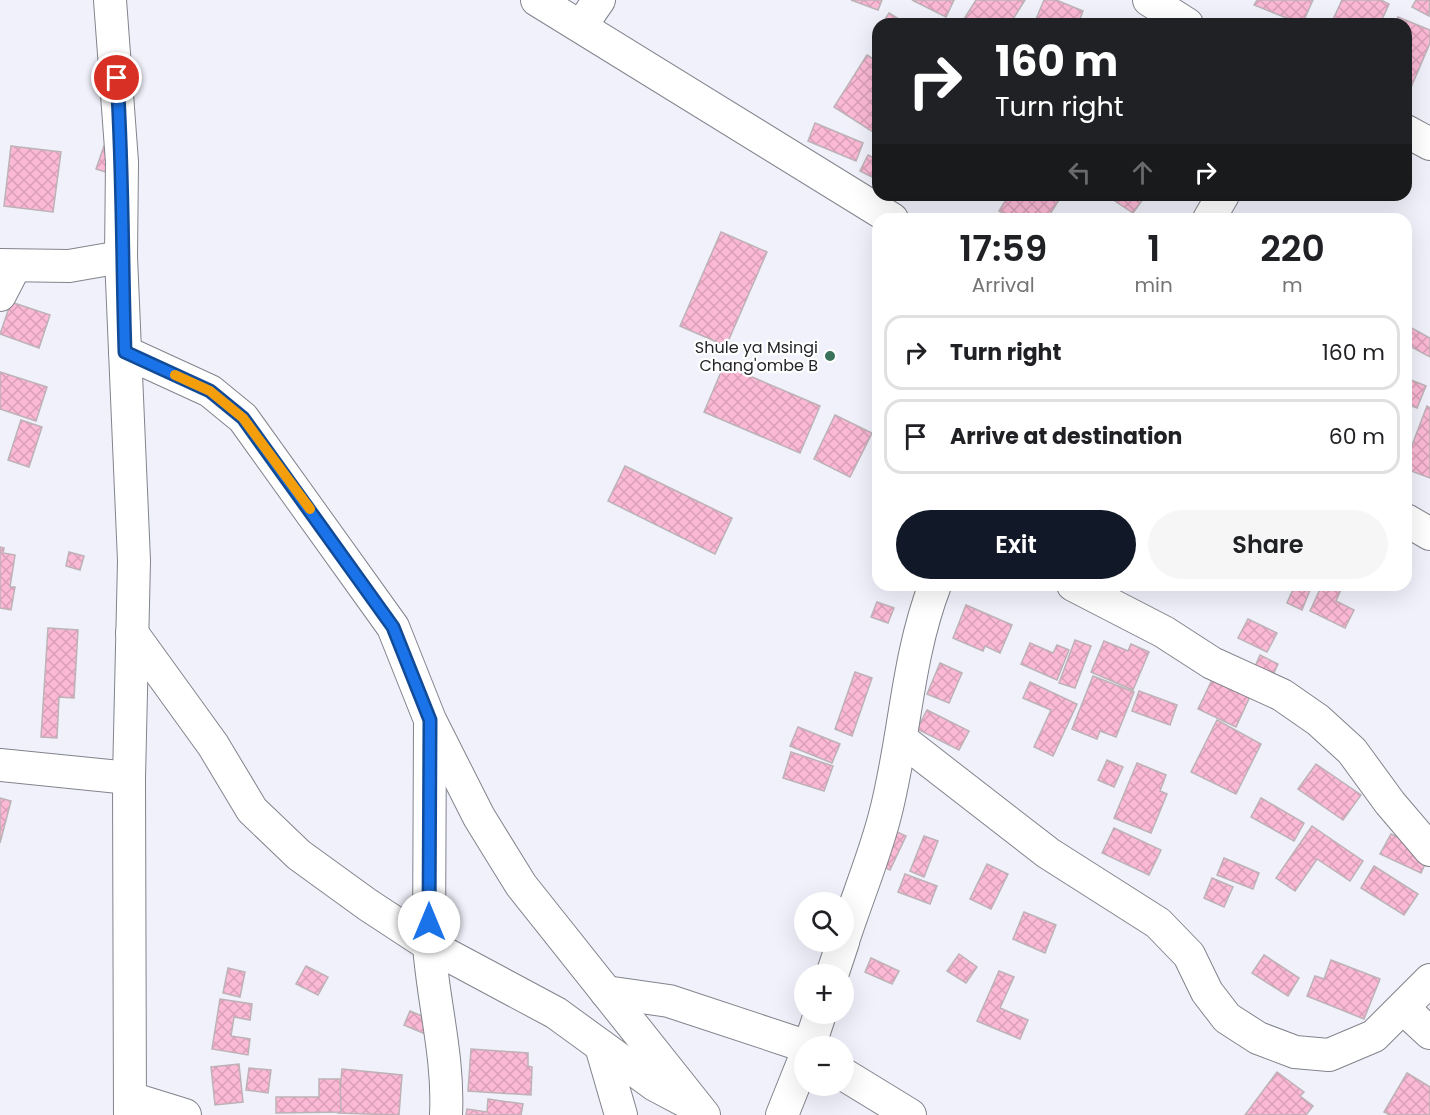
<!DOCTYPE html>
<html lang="en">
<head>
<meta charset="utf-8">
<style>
	:root { --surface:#fff; --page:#f6f6f6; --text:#202124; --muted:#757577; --line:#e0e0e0; --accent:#111827 }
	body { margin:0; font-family:Poppins,sans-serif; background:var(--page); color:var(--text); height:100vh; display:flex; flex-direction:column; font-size:22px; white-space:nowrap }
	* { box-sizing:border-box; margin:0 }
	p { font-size:20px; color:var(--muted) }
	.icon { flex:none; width:33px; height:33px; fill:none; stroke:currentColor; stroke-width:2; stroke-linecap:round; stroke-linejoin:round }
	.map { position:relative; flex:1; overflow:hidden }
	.drawer { position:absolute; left:872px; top:213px; width:540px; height:378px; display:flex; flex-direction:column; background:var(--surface); border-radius:18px; box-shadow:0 6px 24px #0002 }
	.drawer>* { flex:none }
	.guide { position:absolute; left:872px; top:18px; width:540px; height:183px; border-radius:18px; box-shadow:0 6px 24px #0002; background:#202124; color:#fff; overflow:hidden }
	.tools { position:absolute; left:794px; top:892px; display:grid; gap:12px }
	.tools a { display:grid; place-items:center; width:60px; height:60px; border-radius:50%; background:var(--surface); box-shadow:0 6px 24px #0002; font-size:30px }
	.pin { position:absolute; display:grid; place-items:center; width:51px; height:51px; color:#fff; margin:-26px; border:3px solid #fff; border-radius:50%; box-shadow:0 2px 6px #0007 }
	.me { position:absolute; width:66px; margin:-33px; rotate:0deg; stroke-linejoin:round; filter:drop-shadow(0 0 4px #0008) }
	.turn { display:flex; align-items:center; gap:21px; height:126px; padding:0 24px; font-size:27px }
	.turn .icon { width:78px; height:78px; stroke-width:2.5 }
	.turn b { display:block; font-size:42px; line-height:51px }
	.lanes { display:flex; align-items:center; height:57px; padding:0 24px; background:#0003; justify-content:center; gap:30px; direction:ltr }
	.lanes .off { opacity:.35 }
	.eta { display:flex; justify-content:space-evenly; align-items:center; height:102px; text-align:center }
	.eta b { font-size:36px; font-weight:600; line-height:42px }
	.button { display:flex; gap:12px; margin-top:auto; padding:12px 24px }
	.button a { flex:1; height:69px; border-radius:36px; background:var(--accent); color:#fff; font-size:24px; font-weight:600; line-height:69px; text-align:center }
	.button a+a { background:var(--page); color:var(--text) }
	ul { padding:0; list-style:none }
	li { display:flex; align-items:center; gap:18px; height:75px; margin:0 12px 9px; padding:0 12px; border:3px solid var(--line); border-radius:18px }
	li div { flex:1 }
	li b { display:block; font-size:22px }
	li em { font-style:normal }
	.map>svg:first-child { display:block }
	.building { fill:url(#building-cross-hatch); stroke:#bdb2b6; stroke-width:1.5 }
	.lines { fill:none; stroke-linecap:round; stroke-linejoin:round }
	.street-casing { stroke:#82848c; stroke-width:34 }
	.street { stroke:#fff; stroke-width:32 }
	.route-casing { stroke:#114b97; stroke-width:15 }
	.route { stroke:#1a73e8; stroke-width:10 }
	.slow { stroke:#f59e0b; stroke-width:10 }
	.poi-dot { fill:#39735c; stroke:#fff; stroke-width:2 }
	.labels { text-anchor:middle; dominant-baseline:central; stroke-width:4.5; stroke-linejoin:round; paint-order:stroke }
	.poi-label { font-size:16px; fill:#242528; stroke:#fff; text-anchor:end }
</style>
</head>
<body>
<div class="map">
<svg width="1430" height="1115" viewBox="0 0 1430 1115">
	<defs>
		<pattern id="building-cross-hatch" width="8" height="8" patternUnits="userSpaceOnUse" patternTransform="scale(1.5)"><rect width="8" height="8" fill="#fcb9d5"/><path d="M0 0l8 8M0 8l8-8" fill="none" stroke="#d89fb7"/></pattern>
	</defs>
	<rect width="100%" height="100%" fill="#f0f1fb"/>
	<g class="building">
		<path d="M 851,0 L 882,0 L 878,10 Z"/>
		<path d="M 912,0 L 954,0 L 946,17 Z"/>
		<path d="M 976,0 L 1025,0 L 1010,24 L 972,24 L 964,19 Z"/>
		<path d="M 1044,0 L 1056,0 L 1083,11 L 1078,24 L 1034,24 Z"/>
		<path d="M 1257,0 L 1313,0 L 1302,24 L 1254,5 Z"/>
		<path d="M 1342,0 L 1381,0 L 1389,4 L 1380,24 L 1331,24 Z"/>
		<path d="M 1416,0 L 1430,0 L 1429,16 L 1412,7 Z"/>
		<path d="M 889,13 L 907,24 L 882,24 Z"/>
		<path d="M 1398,17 L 1430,30 L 1430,43 L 1406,99 L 1406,24 L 1395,24 Z"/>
		<path d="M 867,55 L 878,62 L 878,124 L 873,132 L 834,107 Z"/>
		<path d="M 815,123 L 863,143 L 856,161 L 808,141 Z"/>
		<path d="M 11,146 L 61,152 L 53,212 L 4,206 Z"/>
		<path d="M 104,146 L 116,149 L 109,173 L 96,169 Z"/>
		<path d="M 868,155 L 878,160 L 878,180 L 860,171 Z"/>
		<path d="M 1009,195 L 1062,195 L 1047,219 L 1012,219 L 999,211 Z"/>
		<path d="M 1106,195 L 1146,195 L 1133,213 Z"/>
		<path d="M 721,232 L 767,252 L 726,346 L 680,326 Z"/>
		<path d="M 11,302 L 50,315 L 39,348 L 0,334 Z"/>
		<path d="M 1406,325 L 1430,338 L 1430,357 L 1406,344 Z"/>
		<path d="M 724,365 L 820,406 L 800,453 L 704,412 Z"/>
		<path d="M 0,372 L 47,387 L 36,421 L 0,409 Z"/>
		<path d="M 1406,378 L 1426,386 L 1417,408 L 1407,404 L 1406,407 Z"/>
		<path d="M 1427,406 L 1430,408 L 1430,478 L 1406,469 L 1406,461 Z"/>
		<path d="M 835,415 L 872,433 L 850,477 L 814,459 Z"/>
		<path d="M 21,420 L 42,427 L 29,467 L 8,460 Z"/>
		<path d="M 625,466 L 732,518 L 715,554 L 608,501 Z"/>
		<path d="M 0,547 L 4,548 L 3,553 L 15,555 L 10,587 L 15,587 L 11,610 L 0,608 Z"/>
		<path d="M 69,552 L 84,556 L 80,570 L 66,566 Z"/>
		<path d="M 1295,585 L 1310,590 L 1302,610 L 1287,603 Z"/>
		<path d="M 1322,585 L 1343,585 L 1336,601 L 1354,610 L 1345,628 L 1310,611 Z"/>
		<path d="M 877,602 L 894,608 L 888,623 L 871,617 Z"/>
		<path d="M 966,605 L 1012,625 L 1000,653 L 985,646 L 983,651 L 953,638 Z"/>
		<path d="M 1248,619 L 1277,633 L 1267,652 L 1238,638 Z"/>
		<path d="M 48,628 L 78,630 L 74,698 L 59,697 L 57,738 L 41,737 Z"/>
		<path d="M 1075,640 L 1091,646 L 1075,688 L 1059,683 Z"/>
		<path d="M 1104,641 L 1128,651 L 1131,644 L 1149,652 L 1133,690 L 1091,672 Z"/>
		<path d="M 1030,643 L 1053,653 L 1057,645 L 1069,650 L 1057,680 L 1021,664 Z"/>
		<path d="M 1260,655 L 1278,664 L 1271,679 L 1253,671 Z"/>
		<path d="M 940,663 L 962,673 L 949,703 L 927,694 Z"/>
		<path d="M 855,672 L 872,678 L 852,736 L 835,729 Z"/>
		<path d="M 1215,674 L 1252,692 L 1236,727 L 1198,709 Z"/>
		<path d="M 1093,676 L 1134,692 L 1116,737 L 1100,731 L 1097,739 L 1072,729 Z"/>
		<path d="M 1030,682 L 1077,704 L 1053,756 L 1034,747 L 1051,710 L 1023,698 Z"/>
		<path d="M 1139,691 L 1177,705 L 1170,725 L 1132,711 Z"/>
		<path d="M 927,710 L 969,731 L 959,750 L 917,729 Z"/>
		<path d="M 1217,720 L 1261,744 L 1236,794 L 1191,772 Z"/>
		<path d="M 798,727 L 840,744 L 832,763 L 790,746 Z"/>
		<path d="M 791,752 L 833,766 L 824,791 L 783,778 Z"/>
		<path d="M 1107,760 L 1123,767 L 1114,787 L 1098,780 Z"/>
		<path d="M 1137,763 L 1166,775 L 1160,791 L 1167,794 L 1151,833 L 1114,818 Z"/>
		<path d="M 1316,764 L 1361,795 L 1343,820 L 1298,789 Z"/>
		<path d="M 0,798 L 11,801 L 0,843 Z"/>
		<path d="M 1261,798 L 1304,823 L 1294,841 L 1251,817 Z"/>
		<path d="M 1312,826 L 1363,861 L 1350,881 L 1317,859 L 1295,891 L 1276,878 Z"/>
		<path d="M 889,828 L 906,836 L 890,870 L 873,862 Z"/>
		<path d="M 1114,828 L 1161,850 L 1149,875 L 1102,853 Z"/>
		<path d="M 1391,834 L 1430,853 L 1421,873 L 1380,854 Z"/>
		<path d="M 924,836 L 938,841 L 924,877 L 910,871 Z"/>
		<path d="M 1224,858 L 1259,873 L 1253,889 L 1217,875 Z"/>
		<path d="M 987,864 L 1008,874 L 991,909 L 970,899 Z"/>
		<path d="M 1374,866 L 1418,894 L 1404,915 L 1361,888 Z"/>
		<path d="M 905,874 L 937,886 L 930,904 L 898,892 Z"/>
		<path d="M 1212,878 L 1233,887 L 1224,907 L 1204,898 Z"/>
		<path d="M 1024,912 L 1056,925 L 1045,953 L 1013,939 Z"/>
		<path d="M 959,954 L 977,967 L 966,983 L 947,971 Z"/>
		<path d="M 1264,955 L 1299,978 L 1288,996 L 1252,973 Z"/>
		<path d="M 871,958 L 899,971 L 892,984 L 865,972 Z"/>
		<path d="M 1331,960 L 1380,979 L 1364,1019 L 1307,996 L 1315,976 L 1324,979 Z"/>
		<path d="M 306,966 L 328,977 L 318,995 L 296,984 Z"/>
		<path d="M 228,968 L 245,972 L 240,997 L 223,993 Z"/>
		<path d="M 999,971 L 1014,977 L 1000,1008 L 1028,1020 L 1020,1039 L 977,1021 Z"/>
		<path d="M 220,999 L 252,1004 L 250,1020 L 234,1017 L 231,1036 L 250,1039 L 248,1055 L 212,1049 Z"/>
		<path d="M 410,1011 L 436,1022 L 430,1036 L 404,1025 Z"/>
		<path d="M 471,1049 L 528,1053 L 528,1066 L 532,1067 L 531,1095 L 468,1091 Z"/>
		<path d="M 239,1064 L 243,1102 L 215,1105 L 211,1067 Z"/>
		<path d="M 249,1068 L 271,1070 L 268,1093 L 246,1090 Z"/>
		<path d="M 342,1069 L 402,1075 L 399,1115 L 338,1113 Z"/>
		<path d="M 1277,1072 L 1304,1092 L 1300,1096 L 1313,1106 L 1306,1115 L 1245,1115 Z"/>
		<path d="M 1407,1073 L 1430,1087 L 1430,1115 L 1390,1115 L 1384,1112 Z"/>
		<path d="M 319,1079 L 340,1079 L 341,1112 L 276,1113 L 276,1097 L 319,1097 Z"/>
		<path d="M 488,1099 L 523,1104 L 521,1115 L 466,1115 L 467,1109 L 487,1112 Z"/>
	</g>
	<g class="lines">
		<defs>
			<g id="street">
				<path d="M 110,0 L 122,162 L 121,257 L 134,561 L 129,778 L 130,1115"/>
				<path d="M 537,0 L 892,219"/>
				<path d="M 1149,0 L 1187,24"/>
				<path d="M 581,26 L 599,0"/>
				<path d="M 1406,131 L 1430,144"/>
				<path d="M 1209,219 L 1223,195"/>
				<path d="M 0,265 L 69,266 L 121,257"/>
				<path d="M 0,295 L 15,266"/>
				<path d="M 125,352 L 210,391 L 243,418 L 393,627 L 430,720 L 479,817 L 521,885 L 704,1115"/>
				<path d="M 1406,520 L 1430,534"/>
				<path d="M 1073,585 L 1164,632 L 1212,663 L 1282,695 L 1318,720 L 1352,751 L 1390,803 L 1430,850"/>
				<path d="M 132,633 L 213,745 L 252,810 L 299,855 L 368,905 L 429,945 L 556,1013 L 655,1085 L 687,1102"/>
				<path d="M 430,724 L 429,945 C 433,1002 449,1057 446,1115"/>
				<path d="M 901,739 L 1048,853 L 1158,923 L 1189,955 L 1207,992 L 1227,1018 L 1258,1038 L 1295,1052 L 1329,1055 L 1374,1036 L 1430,980"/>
				<path d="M 0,765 L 129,778"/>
				<path d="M 843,941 C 856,901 873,860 884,819 C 905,742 906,660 935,585"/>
				<path d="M 832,975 L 843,942"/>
				<path d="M 606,992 L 669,1001 L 808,1047"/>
				<path d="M 1403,1008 L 1430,1033"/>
				<path d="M 601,1046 L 621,1115"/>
				<path d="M 809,1047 L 820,1014"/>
				<path d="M 843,1074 L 910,1115"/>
				<path d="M 130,1098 L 185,1115"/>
				<path d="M 782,1115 L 804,1060"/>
			</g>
		</defs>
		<use href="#street" class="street-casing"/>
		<use href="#street" class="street"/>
	</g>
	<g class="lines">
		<defs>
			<path id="route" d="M 117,78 C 123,169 122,260 125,352 L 210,391 L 243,418 L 393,627 L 430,720 L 429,922"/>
		</defs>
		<use href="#route" class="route-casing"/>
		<use href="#route" class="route"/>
		<path class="slow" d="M 175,375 L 210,391 L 243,418 L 310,509"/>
	</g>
	<circle class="poi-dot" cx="830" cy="356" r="6"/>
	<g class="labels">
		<g class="poi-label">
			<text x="818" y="347">Shule ya Msingi<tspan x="818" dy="18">Chang'ombe B</tspan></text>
		</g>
	</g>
</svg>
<div class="tools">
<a><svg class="icon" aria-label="search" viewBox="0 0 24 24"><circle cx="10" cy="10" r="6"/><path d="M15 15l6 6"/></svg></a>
<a>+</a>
<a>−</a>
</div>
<div class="pin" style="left:117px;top:78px;background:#d93025"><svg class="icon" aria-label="arrive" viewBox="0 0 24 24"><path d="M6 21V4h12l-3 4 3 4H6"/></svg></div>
<svg class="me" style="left:429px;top:922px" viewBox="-20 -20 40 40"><circle r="19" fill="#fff"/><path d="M0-13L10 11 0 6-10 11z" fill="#1a73e8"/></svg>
<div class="guide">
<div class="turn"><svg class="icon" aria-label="right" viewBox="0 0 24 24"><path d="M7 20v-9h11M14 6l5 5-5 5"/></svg><div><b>160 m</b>Turn right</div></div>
<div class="lanes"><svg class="icon off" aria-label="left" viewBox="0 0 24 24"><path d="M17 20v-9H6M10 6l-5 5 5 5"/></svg><svg class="icon off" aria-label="ahead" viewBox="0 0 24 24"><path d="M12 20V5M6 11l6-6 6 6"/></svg><svg class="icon" aria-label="right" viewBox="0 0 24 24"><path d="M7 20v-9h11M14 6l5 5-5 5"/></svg></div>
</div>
<section class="drawer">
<div class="eta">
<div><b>17:59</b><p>Arrival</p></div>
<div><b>1</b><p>min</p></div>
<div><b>220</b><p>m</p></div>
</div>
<ul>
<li><svg class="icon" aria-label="right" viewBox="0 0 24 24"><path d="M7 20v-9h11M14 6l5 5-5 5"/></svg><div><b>Turn right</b></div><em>160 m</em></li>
<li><svg class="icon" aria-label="arrive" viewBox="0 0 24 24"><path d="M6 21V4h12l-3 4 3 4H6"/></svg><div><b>Arrive at destination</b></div><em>60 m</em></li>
</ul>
<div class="button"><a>Exit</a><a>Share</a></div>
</section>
</div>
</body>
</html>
